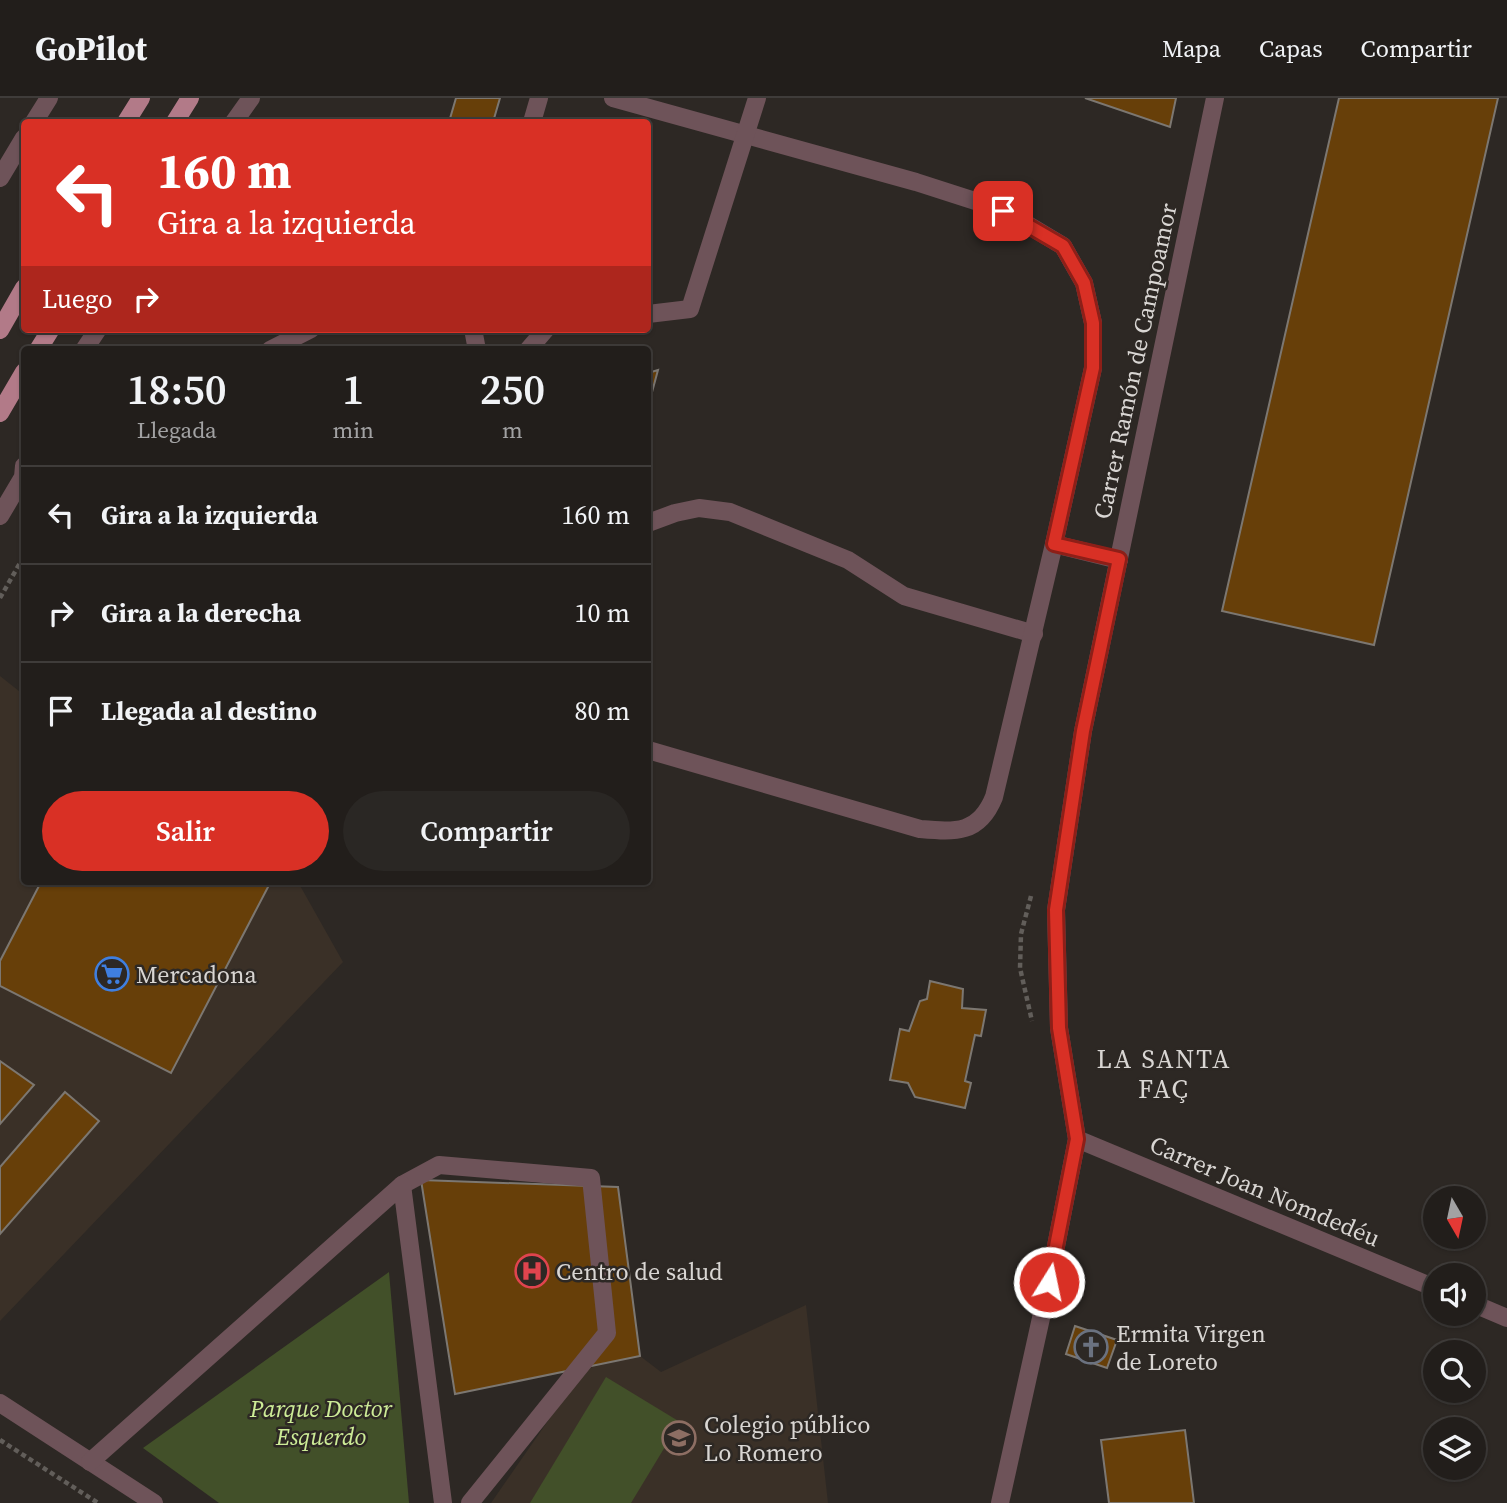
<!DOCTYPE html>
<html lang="es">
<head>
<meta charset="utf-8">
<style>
	:root { --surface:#221e1b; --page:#2a2724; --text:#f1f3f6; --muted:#a2a2a3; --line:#3f3c3a; --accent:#d93025 }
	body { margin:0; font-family:"Source Serif 4",serif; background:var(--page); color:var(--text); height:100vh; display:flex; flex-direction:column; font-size:26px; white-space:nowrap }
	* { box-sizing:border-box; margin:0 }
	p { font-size:23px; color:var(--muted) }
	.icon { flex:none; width:38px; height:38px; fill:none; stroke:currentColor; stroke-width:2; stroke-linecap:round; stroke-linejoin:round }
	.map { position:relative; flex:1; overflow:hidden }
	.sheet { position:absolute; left:21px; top:248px; width:630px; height:539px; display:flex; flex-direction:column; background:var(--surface); border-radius:7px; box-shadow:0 2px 5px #0004,0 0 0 2px var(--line) }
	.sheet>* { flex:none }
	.banner { position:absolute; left:21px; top:21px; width:630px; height:214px; border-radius:7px; box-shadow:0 2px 5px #0004,0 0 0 2px var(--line); background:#d93025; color:#fff; overflow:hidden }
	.needle { width:46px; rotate:171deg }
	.controls { position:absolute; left:1423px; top:1088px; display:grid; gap:14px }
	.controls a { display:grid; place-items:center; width:63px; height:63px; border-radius:50%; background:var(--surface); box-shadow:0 2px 5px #0004,0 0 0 2px var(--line); font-size:35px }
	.pin { position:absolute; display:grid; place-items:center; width:60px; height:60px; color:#fff; margin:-30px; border-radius:14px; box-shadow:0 4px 10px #0006 }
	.me { position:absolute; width:77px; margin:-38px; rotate:10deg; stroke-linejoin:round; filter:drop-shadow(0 0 5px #0008) }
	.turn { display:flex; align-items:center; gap:24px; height:147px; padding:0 21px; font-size:32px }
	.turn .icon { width:91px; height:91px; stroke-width:2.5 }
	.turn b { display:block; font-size:49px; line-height:60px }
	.then { display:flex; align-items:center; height:66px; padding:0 21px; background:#0003; gap:14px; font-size:26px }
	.eta { display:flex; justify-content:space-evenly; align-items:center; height:119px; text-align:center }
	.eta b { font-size:42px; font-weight:600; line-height:49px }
	.cta { display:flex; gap:14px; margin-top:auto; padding:14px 21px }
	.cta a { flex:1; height:80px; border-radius:42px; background:var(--accent); color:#fff; font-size:28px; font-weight:600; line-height:80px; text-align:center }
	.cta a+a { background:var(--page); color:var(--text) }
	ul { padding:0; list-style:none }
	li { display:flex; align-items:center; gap:21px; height:98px; padding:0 21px; border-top:2px solid var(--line) }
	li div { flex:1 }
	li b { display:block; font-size:26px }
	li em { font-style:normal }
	header { display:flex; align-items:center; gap:42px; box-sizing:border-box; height:98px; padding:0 35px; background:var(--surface); border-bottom:2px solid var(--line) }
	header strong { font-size:33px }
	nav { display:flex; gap:38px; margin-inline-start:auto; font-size:24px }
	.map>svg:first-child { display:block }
	.built { fill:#3a3027 }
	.green { fill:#425029 }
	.building { fill:#673f09; stroke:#7c7771; stroke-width:2 }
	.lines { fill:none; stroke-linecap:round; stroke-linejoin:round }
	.path { stroke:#625e5a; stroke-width:4.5; stroke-dasharray:5 3.5; stroke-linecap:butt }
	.service { stroke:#6e5359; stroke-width:18 }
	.minor { stroke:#6e5359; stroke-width:18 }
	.primary { stroke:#b27a88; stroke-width:18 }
	.route-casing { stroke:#8d1f18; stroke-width:18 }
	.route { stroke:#d93025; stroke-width:12 }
	.labels { text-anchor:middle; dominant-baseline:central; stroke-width:5; stroke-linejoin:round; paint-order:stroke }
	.street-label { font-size:24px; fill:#d9d6d3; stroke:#2d2824 }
	.poi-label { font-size:24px; fill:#d9d6d3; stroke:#2d2824; text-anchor:start }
	.park-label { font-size:24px; font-style:italic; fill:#cdec97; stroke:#2d2824 }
	.neighbourhood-label { font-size:26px; letter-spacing:2px; fill:#d9d6d3; stroke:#2d2824 }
</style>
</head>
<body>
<header>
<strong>GoPilot</strong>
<nav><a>Mapa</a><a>Capas</a><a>Compartir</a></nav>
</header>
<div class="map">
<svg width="1507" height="1405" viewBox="0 0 1507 1405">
	<rect width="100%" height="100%" fill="#2d2824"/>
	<g class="built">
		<path d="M 0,578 L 24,597 L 24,784 L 298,784 L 343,864 L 0,1223 Z"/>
		<path d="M 806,1207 L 828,1405 L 491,1405 L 584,1271 L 640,1258 L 661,1274 Z"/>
	</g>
	<g class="green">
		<path d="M 389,1174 L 409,1405 L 219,1405 L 143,1350 Z"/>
		<path d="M 606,1279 L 680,1324 L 631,1405 L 530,1405 Z"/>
	</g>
	<g class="building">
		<path d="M 456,0 L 500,0 L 493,24 L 449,24 Z"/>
		<path d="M 1085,0 L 1176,0 L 1170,29 Z"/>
		<path d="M 1339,0 L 1498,0 L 1374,547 L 1222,513 Z"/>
		<path d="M 658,272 L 648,309 L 648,275 Z"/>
		<path d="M 41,784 L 265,784 L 268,789 L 171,975 L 0,888 L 0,863 Z"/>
		<path d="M 930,883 L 963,891 L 962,910 L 986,912 L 981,938 L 975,937 L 965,983 L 971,985 L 965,1010 L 915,999 L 908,985 L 890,982 L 900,931 L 909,933 L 920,903 L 927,901 Z"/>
		<path d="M 0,963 L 34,987 L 0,1026 Z"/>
		<path d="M 65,994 L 99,1023 L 0,1136 L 0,1069 Z"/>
		<path d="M 421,1082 L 618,1089 L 640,1258 L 455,1296 Z"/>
		<path d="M 1075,1228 L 1117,1242 L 1107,1270 L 1066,1256 Z"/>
		<path d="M 1185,1332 L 1194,1405 L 1109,1405 L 1101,1342 Z"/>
	</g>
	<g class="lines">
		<g class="path">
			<path d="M 0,500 L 24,458"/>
			<path d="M 1031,798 L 1021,836 L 1020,870 L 1032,923"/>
			<path d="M 0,1342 L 98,1405"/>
		</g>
		<g class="service">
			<path d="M 613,0 L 916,84 L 1003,112 L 1063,148 L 1084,185 L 1093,225 L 1093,270 L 1054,446 L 1119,462"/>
			<path d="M 34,24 L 49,0"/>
			<path d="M 234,24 L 251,0"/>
			<path d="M 532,24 L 539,0"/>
			<path d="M 0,80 L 24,40"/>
			<path d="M 648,216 L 690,211 L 757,0"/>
			<path d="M 473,231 L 477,252"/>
			<path d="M 84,252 L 98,231"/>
			<path d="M 270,252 L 311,231"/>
			<path d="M 528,252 L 546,231"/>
			<path d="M 0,418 L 23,379 L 24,368"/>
			<path d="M 648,425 L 675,415 L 699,410 L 730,414 L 848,462 L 904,498 L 1034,536"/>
			<path d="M 648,652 L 920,731 C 956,734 979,736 994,699 L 1054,446"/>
			<path d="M 402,1087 L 439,1067 L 591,1080 L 607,1235 L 470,1405"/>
		</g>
		<g class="minor">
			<path d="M 1077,1041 L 1435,1190"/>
			<path d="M 1474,1206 L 1507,1220"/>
			<path d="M 0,1305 L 154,1405"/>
			<path d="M 90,1364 L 402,1087 L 443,1405"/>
			<path d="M 1000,1405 L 1049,1184 L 1077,1041 L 1059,930 L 1056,812 L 1083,633 L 1215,0"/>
		</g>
		<g class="primary">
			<path d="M 126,24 L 141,0"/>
			<path d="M 175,24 L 190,0"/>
			<path d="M 0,232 L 24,190"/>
			<path d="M 38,252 L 51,231"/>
			<path d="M 0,315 L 24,274"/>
		</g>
	</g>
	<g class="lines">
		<defs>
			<path id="route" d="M 1003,113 L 1063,148 L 1084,185 L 1093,225 L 1093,270 L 1054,446 L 1119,461 L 1083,633 L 1056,812 L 1059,930 L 1077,1041 L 1049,1184"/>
		</defs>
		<use href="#route" class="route-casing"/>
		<use href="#route" class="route"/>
	</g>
	<defs>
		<symbol id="supermarket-ring" viewBox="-11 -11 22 22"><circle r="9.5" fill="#2d2824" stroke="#3f7fe0" stroke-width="1.5"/><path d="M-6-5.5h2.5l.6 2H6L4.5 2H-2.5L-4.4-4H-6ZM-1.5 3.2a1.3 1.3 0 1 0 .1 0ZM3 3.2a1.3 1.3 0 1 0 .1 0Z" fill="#3f7fe0"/></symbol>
		<symbol id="hospital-ring" viewBox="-11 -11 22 22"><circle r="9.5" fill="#2d2824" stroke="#e0444e" stroke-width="1.5"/><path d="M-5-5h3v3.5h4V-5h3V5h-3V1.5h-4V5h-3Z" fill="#e0444e"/></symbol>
		<symbol id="church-ring" viewBox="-11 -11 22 22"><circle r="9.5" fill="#2d2824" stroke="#6b7280" stroke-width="1.5"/><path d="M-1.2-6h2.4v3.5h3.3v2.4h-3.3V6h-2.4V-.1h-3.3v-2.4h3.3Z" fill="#6b7280"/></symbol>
		<symbol id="school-ring" viewBox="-11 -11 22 22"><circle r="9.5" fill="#2d2824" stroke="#8d6e63" stroke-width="1.5"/><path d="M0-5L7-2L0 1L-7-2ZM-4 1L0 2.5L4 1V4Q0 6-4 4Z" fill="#8d6e63"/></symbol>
	</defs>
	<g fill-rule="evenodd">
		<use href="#supermarket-ring" x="93" y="857" width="38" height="38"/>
		<use href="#hospital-ring" x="513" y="1154" width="38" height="38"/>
		<use href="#church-ring" x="1072" y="1230" width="38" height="38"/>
		<use href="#school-ring" x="660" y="1321" width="38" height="38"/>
	</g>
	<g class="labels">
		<g class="street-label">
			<text transform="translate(1135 263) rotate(-78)">Carrer Ramón de Campoamor</text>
			<text transform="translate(1265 1093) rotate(23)">Carrer Joan Nomdedéu</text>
		</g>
		<g class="poi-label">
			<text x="136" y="876">Mercadona</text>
			<text x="556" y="1173">Centro de salud</text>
			<text x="1116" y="1235">Ermita Virgen<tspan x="1116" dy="28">de Loreto</tspan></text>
			<text x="704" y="1326">Colegio público<tspan x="704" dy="28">Lo Romero</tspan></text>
		</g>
		<g class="park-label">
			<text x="321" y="1310">Parque Doctor<tspan x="321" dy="28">Esquerdo</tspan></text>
		</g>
		<g class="neighbourhood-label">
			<text x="1164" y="961">LA SANTA<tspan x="1164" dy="30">FAÇ</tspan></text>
		</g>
	</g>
</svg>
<div class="controls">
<a><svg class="needle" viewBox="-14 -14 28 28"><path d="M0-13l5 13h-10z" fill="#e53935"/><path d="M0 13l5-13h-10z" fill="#a2a2a3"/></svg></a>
<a><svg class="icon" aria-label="sound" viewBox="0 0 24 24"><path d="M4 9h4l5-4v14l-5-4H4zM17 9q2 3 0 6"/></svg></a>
<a><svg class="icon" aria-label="search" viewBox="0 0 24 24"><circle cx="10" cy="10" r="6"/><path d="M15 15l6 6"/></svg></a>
<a><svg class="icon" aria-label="layers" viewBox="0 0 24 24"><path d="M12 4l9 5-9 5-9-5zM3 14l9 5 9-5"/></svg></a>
</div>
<div class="pin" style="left:1003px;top:113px;background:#d93025"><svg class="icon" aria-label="arrive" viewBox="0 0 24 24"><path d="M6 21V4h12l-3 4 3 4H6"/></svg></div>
<svg class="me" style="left:1049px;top:1184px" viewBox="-20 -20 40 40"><circle r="17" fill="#d93025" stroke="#fff" stroke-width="3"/><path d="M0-11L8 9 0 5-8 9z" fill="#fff"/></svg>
<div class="banner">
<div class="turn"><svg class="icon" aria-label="left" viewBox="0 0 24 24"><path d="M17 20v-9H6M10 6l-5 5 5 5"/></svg><div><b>160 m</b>Gira a la izquierda</div></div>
<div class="then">Luego<svg class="icon" aria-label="right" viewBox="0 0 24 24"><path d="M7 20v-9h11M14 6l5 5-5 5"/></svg></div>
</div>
<section class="sheet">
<div class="eta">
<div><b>18:50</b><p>Llegada</p></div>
<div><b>1</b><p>min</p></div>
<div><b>250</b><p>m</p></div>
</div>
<ul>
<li><svg class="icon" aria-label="left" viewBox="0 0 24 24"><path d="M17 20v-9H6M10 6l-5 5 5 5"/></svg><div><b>Gira a la izquierda</b></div><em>160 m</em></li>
<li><svg class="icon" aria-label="right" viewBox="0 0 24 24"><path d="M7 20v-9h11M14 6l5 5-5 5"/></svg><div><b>Gira a la derecha</b></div><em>10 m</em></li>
<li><svg class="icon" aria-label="arrive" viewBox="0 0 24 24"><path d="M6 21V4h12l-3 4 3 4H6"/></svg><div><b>Llegada al destino</b></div><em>80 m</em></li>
</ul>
<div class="cta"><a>Salir</a><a>Compartir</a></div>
</section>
</div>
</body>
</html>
